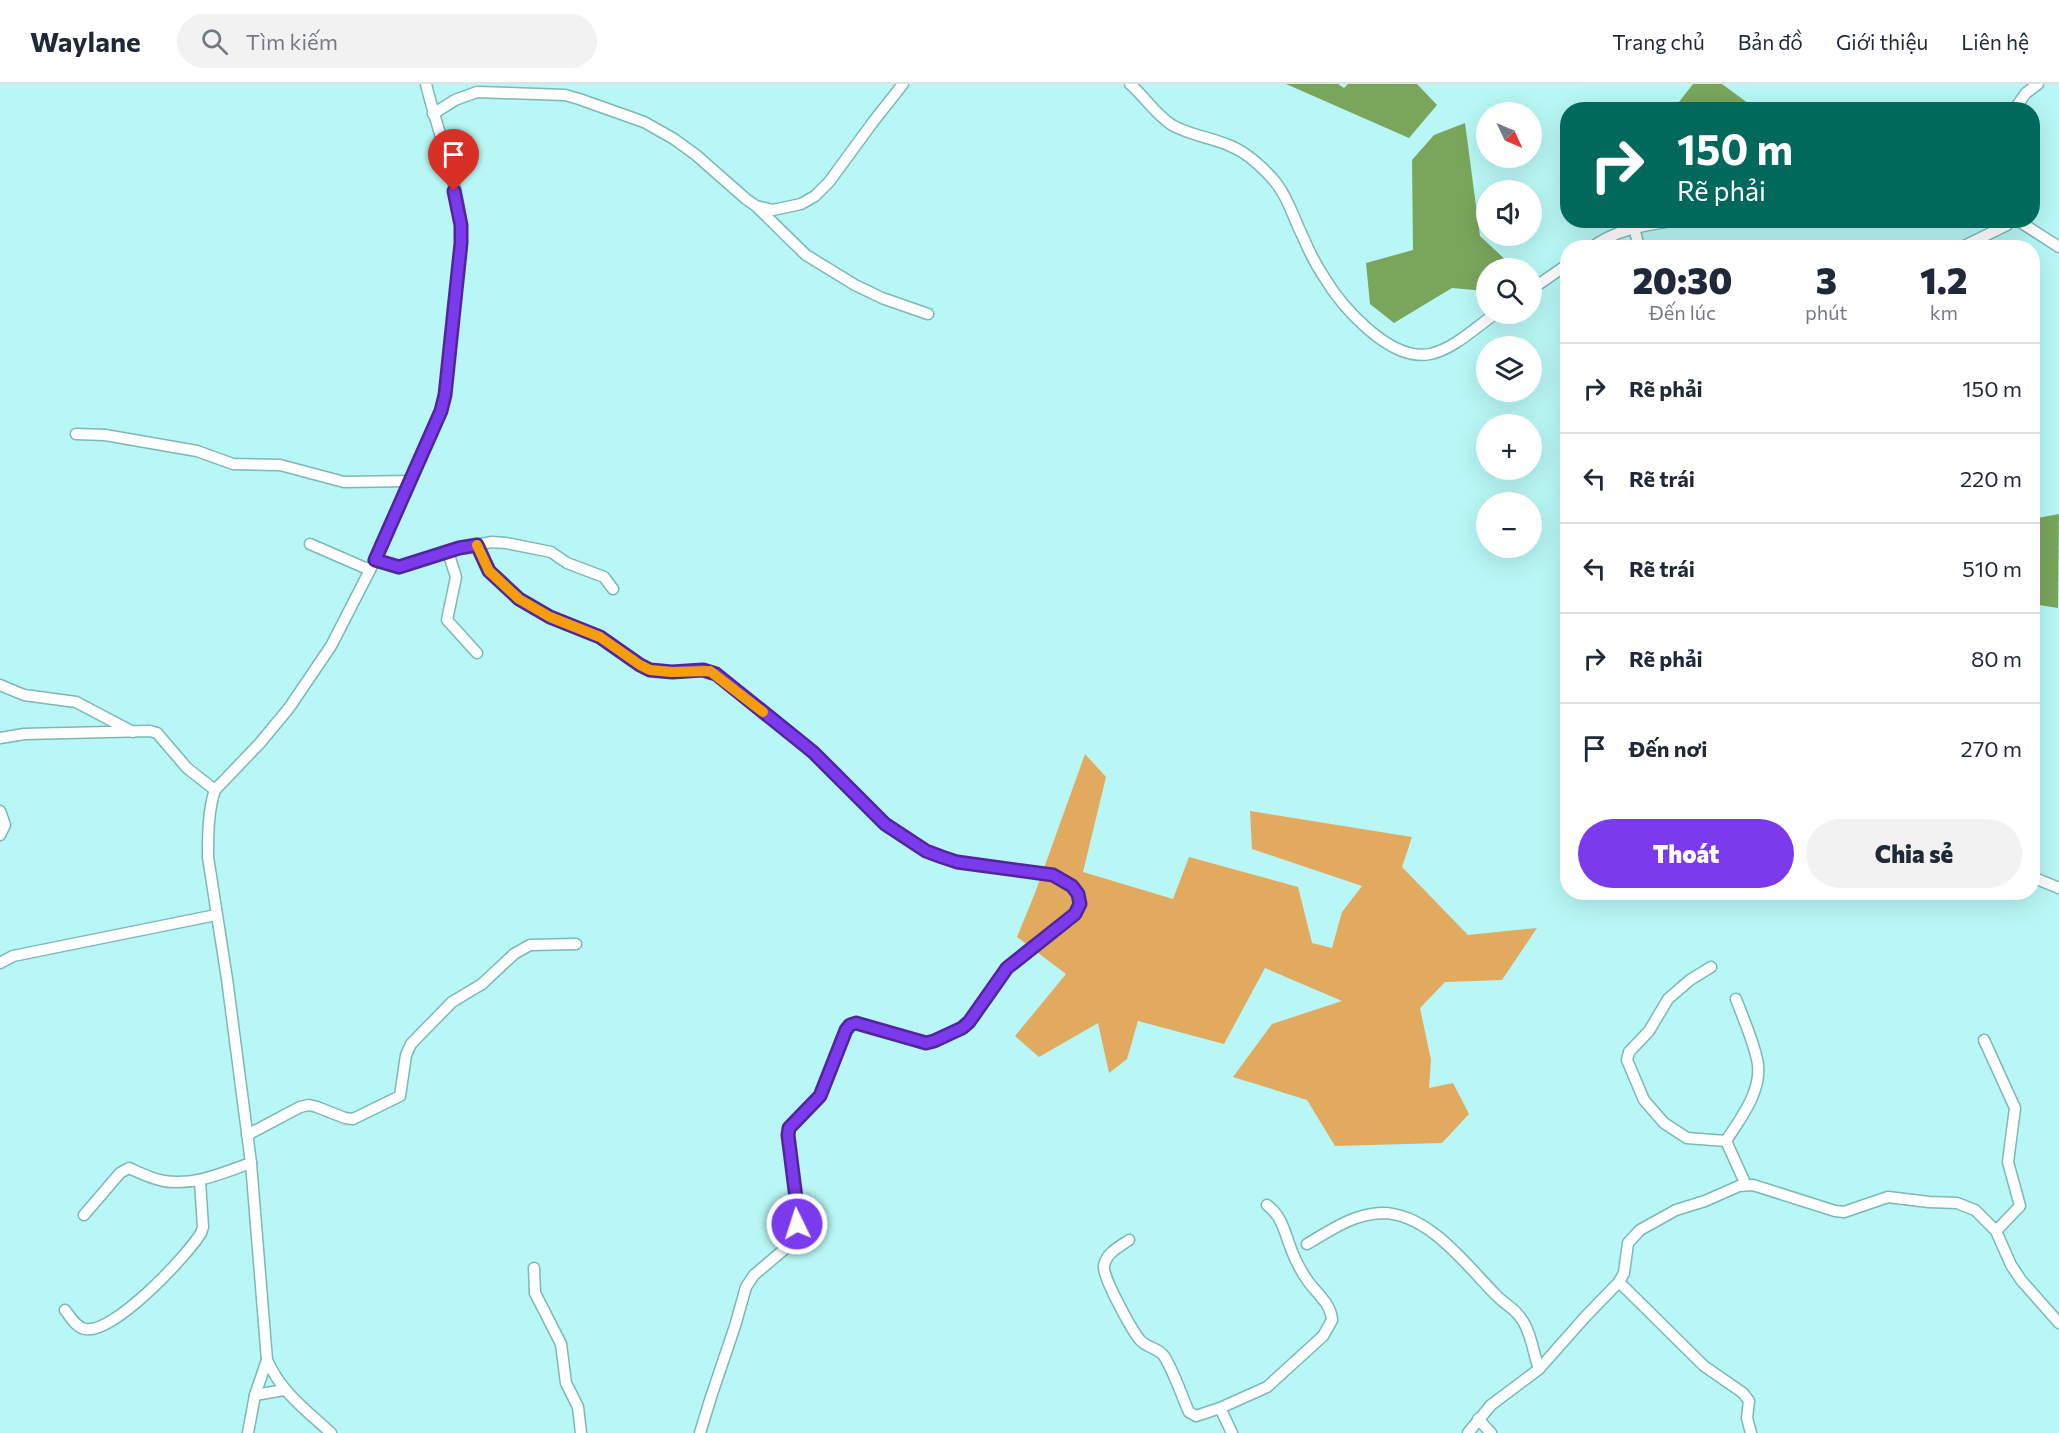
<!DOCTYPE html>
<html lang="vi">
<head>
<meta charset="utf-8">
<style>
	:root { --surface:#fff; --page:#f2f2f3; --text:#1f2937; --muted:#747a83; --line:#e0e1e3; --accent:#7c3aed }
	body { margin:0; font-family:Commissioner,sans-serif; background:var(--page); color:var(--text); height:100vh; display:flex; flex-direction:column; font-size:22px; white-space:nowrap }
	* { box-sizing:border-box; margin:0 }
	p { font-size:20px; color:var(--muted) }
	.icon { flex:none; width:33px; height:33px; fill:none; stroke:currentColor; stroke-width:2; stroke-linecap:round; stroke-linejoin:round }
	.map { position:relative; flex:1; overflow:hidden }
	.panel { position:absolute; left:1560px; top:156px; width:480px; height:660px; display:flex; flex-direction:column; background:var(--surface); border-radius:24px; box-shadow:0 6px 24px #0002 }
	.panel>* { flex:none }
	.guide { position:absolute; left:1560px; top:18px; width:480px; height:126px; border-radius:24px; box-shadow:0 6px 24px #0002; background:#00695c; color:#fff; overflow:hidden }
	.needle { width:39px; rotate:134deg }
	.fabs { position:absolute; left:1476px; top:18px; display:grid; gap:12px }
	.fabs a { display:grid; place-items:center; width:66px; height:66px; border-radius:50%; background:var(--surface); box-shadow:0 6px 24px #0002; font-size:30px }
	.pin { position:absolute; display:grid; place-items:center; width:51px; height:51px; color:#fff; margin:-62px -26px; border-radius:50% 50% 50% 0; rotate:-45deg; box-shadow:0 0 6px #0007 }
	.pin .icon { rotate:45deg }
	.me { position:absolute; width:66px; margin:-33px; rotate:356deg; stroke-linejoin:round; filter:drop-shadow(0 0 4px #0008) }
	.turn { display:flex; align-items:center; gap:21px; height:126px; padding:0 18px; font-size:27px }
	.turn .icon { width:78px; height:78px; stroke-width:2.5 }
	.turn b { display:block; font-size:42px; line-height:51px }
	.eta { display:flex; justify-content:space-evenly; align-items:center; height:102px; text-align:center }
	.eta b { font-size:36px; font-weight:800; line-height:42px }
	.cta { display:flex; gap:12px; margin-top:auto; padding:12px 18px }
	.cta a { flex:1; height:69px; border-radius:36px; background:var(--accent); color:#fff; font-size:24px; font-weight:800; line-height:69px; text-align:center }
	.cta a+a { background:var(--page); color:var(--text) }
	ul { padding:0; list-style:none }
	li { display:flex; align-items:center; gap:18px; height:90px; padding:0 18px; border-top:2px solid var(--line) }
	li div { flex:1 }
	li b { display:block; font-size:22px }
	li em { font-style:normal }
	header { display:flex; align-items:center; gap:36px; box-sizing:border-box; height:84px; padding:0 30px; background:var(--surface); border-bottom:2px solid var(--line) }
	header strong { font-size:28px }
	nav { display:flex; gap:33px; margin-inline-start:auto; font-size:21px }
	.search { width:420px; height:54px; background:var(--page); display:flex; align-items:center; gap:15px; box-sizing:border-box; padding:0 21px; border-radius:33px; color:var(--muted); font-size:22px }
	.map>svg:first-child { display:block }
	.forest { fill:#e1aa5f }
	.water { fill:#7aa65c }
	.lines { fill:none; stroke-linecap:round; stroke-linejoin:round }
	.minor-casing { stroke:#7bb8b6; stroke-width:13 }
	.minor { stroke:#fff; stroke-width:10 }
	.route-casing { stroke:#51269a; stroke-width:15 }
	.route { stroke:#7c3aed; stroke-width:10 }
	.slow { stroke:#f59e0b; stroke-width:10 }
</style>
</head>
<body>
<header>
<strong>Waylane</strong>
<div class="search"><svg class="icon" aria-label="search" viewBox="0 0 24 24"><circle cx="10" cy="10" r="6"/><path d="M15 15l6 6"/></svg>Tìm kiếm</div>
<nav><a>Trang chủ</a><a>Bản đồ</a><a>Giới thiệu</a><a>Liên hệ</a></nav>
</header>
<div class="map">
<svg width="2059" height="1349" viewBox="0 0 2059 1349">
	<rect width="100%" height="100%" fill="#b8f7f5"/>
	<path class="forest" d="M 1085,670 L 1106,693 L 1083,788 L 1173,815 L 1189,773 L 1298,803 L 1312,859 L 1332,864 L 1342,828 L 1362,802 L 1252,765 L 1250,727 L 1412,753 L 1402,783 L 1468,851 L 1537,844 L 1502,896 L 1445,898 L 1420,924 L 1431,976 L 1429,1004 L 1453,999 L 1469,1030 L 1442,1059 L 1335,1062 L 1307,1016 L 1233,993 L 1272,940 L 1342,917 L 1265,884 L 1224,960 L 1138,937 L 1127,975 L 1109,989 L 1098,939 L 1039,973 L 1015,952 L 1066,890 L 1017,853 L 1035,809 Z"/>
	<g class="water">
		<path d="M 1286,0 L 1338,0 L 1344,4 L 1348,0 L 1417,0 L 1437,21 L 1409,54 Z"/>
		<path d="M 1693,0 L 1722,0 L 1756,25 L 1682,25 L 1679,18 Z"/>
		<path d="M 1465,39 L 1480,152 L 1510,180 L 1508,184 L 1486,184 L 1486,207 L 1452,204 L 1394,239 L 1370,220 L 1366,179 L 1413,166 L 1412,76 L 1434,51 Z"/>
		<path d="M 2059,430 L 2058,524 L 2033,520 L 2032,435 Z"/>
	</g>
	<g class="lines">
		<defs>
			<g id="minor">
				<path d="M 1130,0 C 1144,12 1156,31 1172,41 C 1189,51 1210,53 1228,61 C 1245,67 1259,80 1271,93 C 1287,110 1293,133 1303,153 C 1309,167 1316,181 1324,193 C 1342,223 1390,278 1430,270 C 1454,265 1476,243 1495,230"/>
				<path d="M 2014,26 L 2026,9 L 2038,0"/>
				<path d="M 433,30 L 455,16 L 477,8 L 565,11 L 579,15 L 644,38 L 674,55 L 696,71 L 746,115 L 756,122 L 773,126 L 801,120 L 815,112 L 829,98 L 873,38 L 903,0"/>
				<path d="M 758,124 L 806,171 L 855,201 L 882,214 L 928,230"/>
				<path d="M 2017,136 L 2059,163"/>
				<path d="M 1634,143 L 1639,164"/>
				<path d="M 1591,164 C 1618,144 1647,141 1679,136"/>
				<path d="M 1960,164 L 2007,141 L 2012,136"/>
				<path d="M 1532,205 L 1568,180"/>
				<path d="M 76,350 L 105,351 L 197,367 L 233,380 L 280,381 L 344,398 L 410,397"/>
				<path d="M 310,460 L 370,486"/>
				<path d="M 477,461 L 489,487 L 519,515 L 550,533 L 600,553 L 640,581 L 650,586 L 672,588 L 703,586 L 716,590 L 813,668 L 885,740 L 926,767 L 942,773 L 957,778 L 1053,791 L 1072,802 L 1078,810 L 1080,820 L 1075,830 L 1007,884 L 969,938 L 962,944 L 934,957 L 926,959 L 856,939 L 850,941 L 846,946 L 820,1012 L 789,1044 L 788,1051 L 798,1130 L 797,1140 L 787,1163 L 754,1191 L 746,1203 L 735,1242 L 711,1313 L 700,1349"/>
				<path d="M 448,468 L 456,493 L 447,536 L 477,569"/>
				<path d="M 375,476 L 398,484 L 459,464 L 492,458 L 506,459 L 551,468 L 567,479 L 604,493 L 613,505"/>
				<path d="M 0,601 L 24,611 L 76,618 L 133,648"/>
				<path d="M 0,654 L 24,650 L 150,647 L 157,649 L 187,684 L 215,706"/>
				<path d="M 0,727 L 5,741 L 0,751"/>
				<path d="M 2032,793 L 2059,804"/>
				<path d="M 0,879 L 13,872 L 216,831"/>
				<path d="M 1711,883 L 1690,896 L 1668,915 L 1649,947 L 1629,968 L 1627,976 L 1644,1016 L 1664,1039 L 1687,1054 L 1726,1057"/>
				<path d="M 1736,915 C 1743,934 1756,963 1758,981 C 1761,1009 1740,1035 1726,1057 L 1746,1101"/>
				<path d="M 1984,956 L 2015,1024 L 2008,1078 L 2020,1122 L 1996,1147"/>
				<path d="M 247,1051 L 300,1023 L 309,1021 L 317,1023 L 345,1034 L 353,1035 L 400,1012 L 406,971 L 411,960 L 452,918 L 482,900 L 514,870 L 530,861 L 576,860"/>
				<path d="M 84,1131 L 120,1089 L 129,1084 C 140,1089 152,1095 164,1097 C 195,1102 222,1089 251,1079"/>
				<path d="M 1129,1156 C 1119,1163 1106,1169 1104,1182 C 1102,1192 1133,1249 1141,1257 C 1148,1264 1158,1264 1164,1272 C 1174,1288 1181,1310 1189,1328 L 1196,1332 L 1220,1324 L 1267,1303 L 1323,1252 L 1332,1236 C 1331,1221 1319,1211 1310,1200 C 1302,1189 1294,1174 1290,1162 C 1284,1146 1281,1131 1267,1121"/>
				<path d="M 1307,1160 C 1331,1146 1353,1130 1382,1129 C 1429,1129 1467,1182 1496,1211 C 1503,1219 1514,1224 1520,1233 C 1531,1247 1533,1268 1539,1285"/>
				<path d="M 534,1184 L 535,1209 L 561,1260 L 566,1299 L 578,1323 L 581,1349"/>
				<path d="M 1619,1198 L 1704,1282 L 1743,1309 L 1749,1317 L 1747,1334 L 1751,1349"/>
				<path d="M 65,1226 C 71,1234 76,1243 85,1245 C 113,1251 187,1172 201,1149 L 203,1143 L 200,1097"/>
				<path d="M 255,1311 L 284,1306"/>
				<path d="M 1220,1324 L 1232,1349"/>
				<path d="M 1478,1335 L 1491,1349"/>
				<path d="M 248,1349 L 255,1311 L 267,1276"/>
				<path d="M 331,1349 C 306,1326 281,1308 267,1276 L 251,1079 L 227,895 L 208,773 C 208,752 208,726 215,706 L 260,659 L 289,624 L 331,562 L 370,486 L 441,327 C 449,293 450,258 454,223 C 457,197 463,168 461,142 C 457,94 437,46 426,0"/>
				<path d="M 1468,1349 L 1491,1321 L 1539,1285 L 1586,1232 L 1619,1198 L 1624,1189 L 1628,1159 L 1640,1146 L 1676,1126 L 1705,1117 L 1739,1102 L 1753,1101 L 1835,1127 L 1844,1128 L 1888,1113 L 1929,1118 L 1957,1119 L 1975,1126 L 1996,1147 L 2011,1181 L 2021,1196 L 2059,1239"/>
			</g>
		</defs>
		<use href="#minor" class="minor-casing"/>
		<use href="#minor" class="minor"/>
	</g>
	<g class="lines">
		<defs>
			<path id="route" d="M 454,107 L 461,141 L 461,159 L 445,311 L 441,327 L 375,476 L 399,483 L 459,464 L 477,461 L 489,487 L 519,515 L 550,533 L 600,553 L 640,581 L 650,586 L 672,588 L 703,586 L 716,590 L 813,668 L 885,740 L 926,767 L 942,773 L 957,778 L 1053,791 L 1072,802 L 1078,810 L 1080,820 L 1075,830 L 1007,884 L 969,938 L 962,944 L 934,957 L 926,959 L 856,939 L 850,941 L 846,946 L 820,1012 L 789,1044 L 788,1051 L 798,1130 L 797,1140"/>
		</defs>
		<use href="#route" class="route-casing"/>
		<use href="#route" class="route"/>
		<path class="slow" d="M 477,461 L 489,487 L 519,515 L 550,533 L 600,553 L 640,581 L 650,586 L 672,588 L 710,587 L 763,628"/>
	</g>
</svg>
<div class="fabs">
<a><svg class="needle" viewBox="-14 -14 28 28"><path d="M0-13l5 13h-10z" fill="#e53935"/><path d="M0 13l5-13h-10z" fill="#747a83"/></svg></a>
<a><svg class="icon" aria-label="sound" viewBox="0 0 24 24"><path d="M4 9h4l5-4v14l-5-4H4zM17 9q2 3 0 6"/></svg></a>
<a><svg class="icon" aria-label="search" viewBox="0 0 24 24"><circle cx="10" cy="10" r="6"/><path d="M15 15l6 6"/></svg></a>
<a><svg class="icon" aria-label="layers" viewBox="0 0 24 24"><path d="M12 4l9 5-9 5-9-5zM3 14l9 5 9-5"/></svg></a>
<a>+</a>
<a>−</a>
</div>
<div class="pin" style="left:454px;top:107px;background:#d93025"><svg class="icon" aria-label="arrive" viewBox="0 0 24 24"><path d="M6 21V4h12l-3 4 3 4H6"/></svg></div>
<svg class="me" style="left:797px;top:1140px" viewBox="-20 -20 40 40"><circle r="17" fill="#7c3aed" stroke="#fff" stroke-width="3"/><path d="M0-11L8 9 0 5-8 9z" fill="#fff"/></svg>
<div class="guide">
<div class="turn"><svg class="icon" aria-label="right" viewBox="0 0 24 24"><path d="M7 20v-9h11M14 6l5 5-5 5"/></svg><div><b>150 m</b>Rẽ phải</div></div>
</div>
<section class="panel">
<div class="eta">
<div><b>20:30</b><p>Đến lúc</p></div>
<div><b>3</b><p>phút</p></div>
<div><b>1.2</b><p>km</p></div>
</div>
<ul>
<li><svg class="icon" aria-label="right" viewBox="0 0 24 24"><path d="M7 20v-9h11M14 6l5 5-5 5"/></svg><div><b>Rẽ phải</b></div><em>150 m</em></li>
<li><svg class="icon" aria-label="left" viewBox="0 0 24 24"><path d="M17 20v-9H6M10 6l-5 5 5 5"/></svg><div><b>Rẽ trái</b></div><em>220 m</em></li>
<li><svg class="icon" aria-label="left" viewBox="0 0 24 24"><path d="M17 20v-9H6M10 6l-5 5 5 5"/></svg><div><b>Rẽ trái</b></div><em>510 m</em></li>
<li><svg class="icon" aria-label="right" viewBox="0 0 24 24"><path d="M7 20v-9h11M14 6l5 5-5 5"/></svg><div><b>Rẽ phải</b></div><em>80 m</em></li>
<li><svg class="icon" aria-label="arrive" viewBox="0 0 24 24"><path d="M6 21V4h12l-3 4 3 4H6"/></svg><div><b>Đến nơi</b></div><em>270 m</em></li>
</ul>
<div class="cta"><a>Thoát</a><a>Chia sẻ</a></div>
</section>
</div>
</body>
</html>
